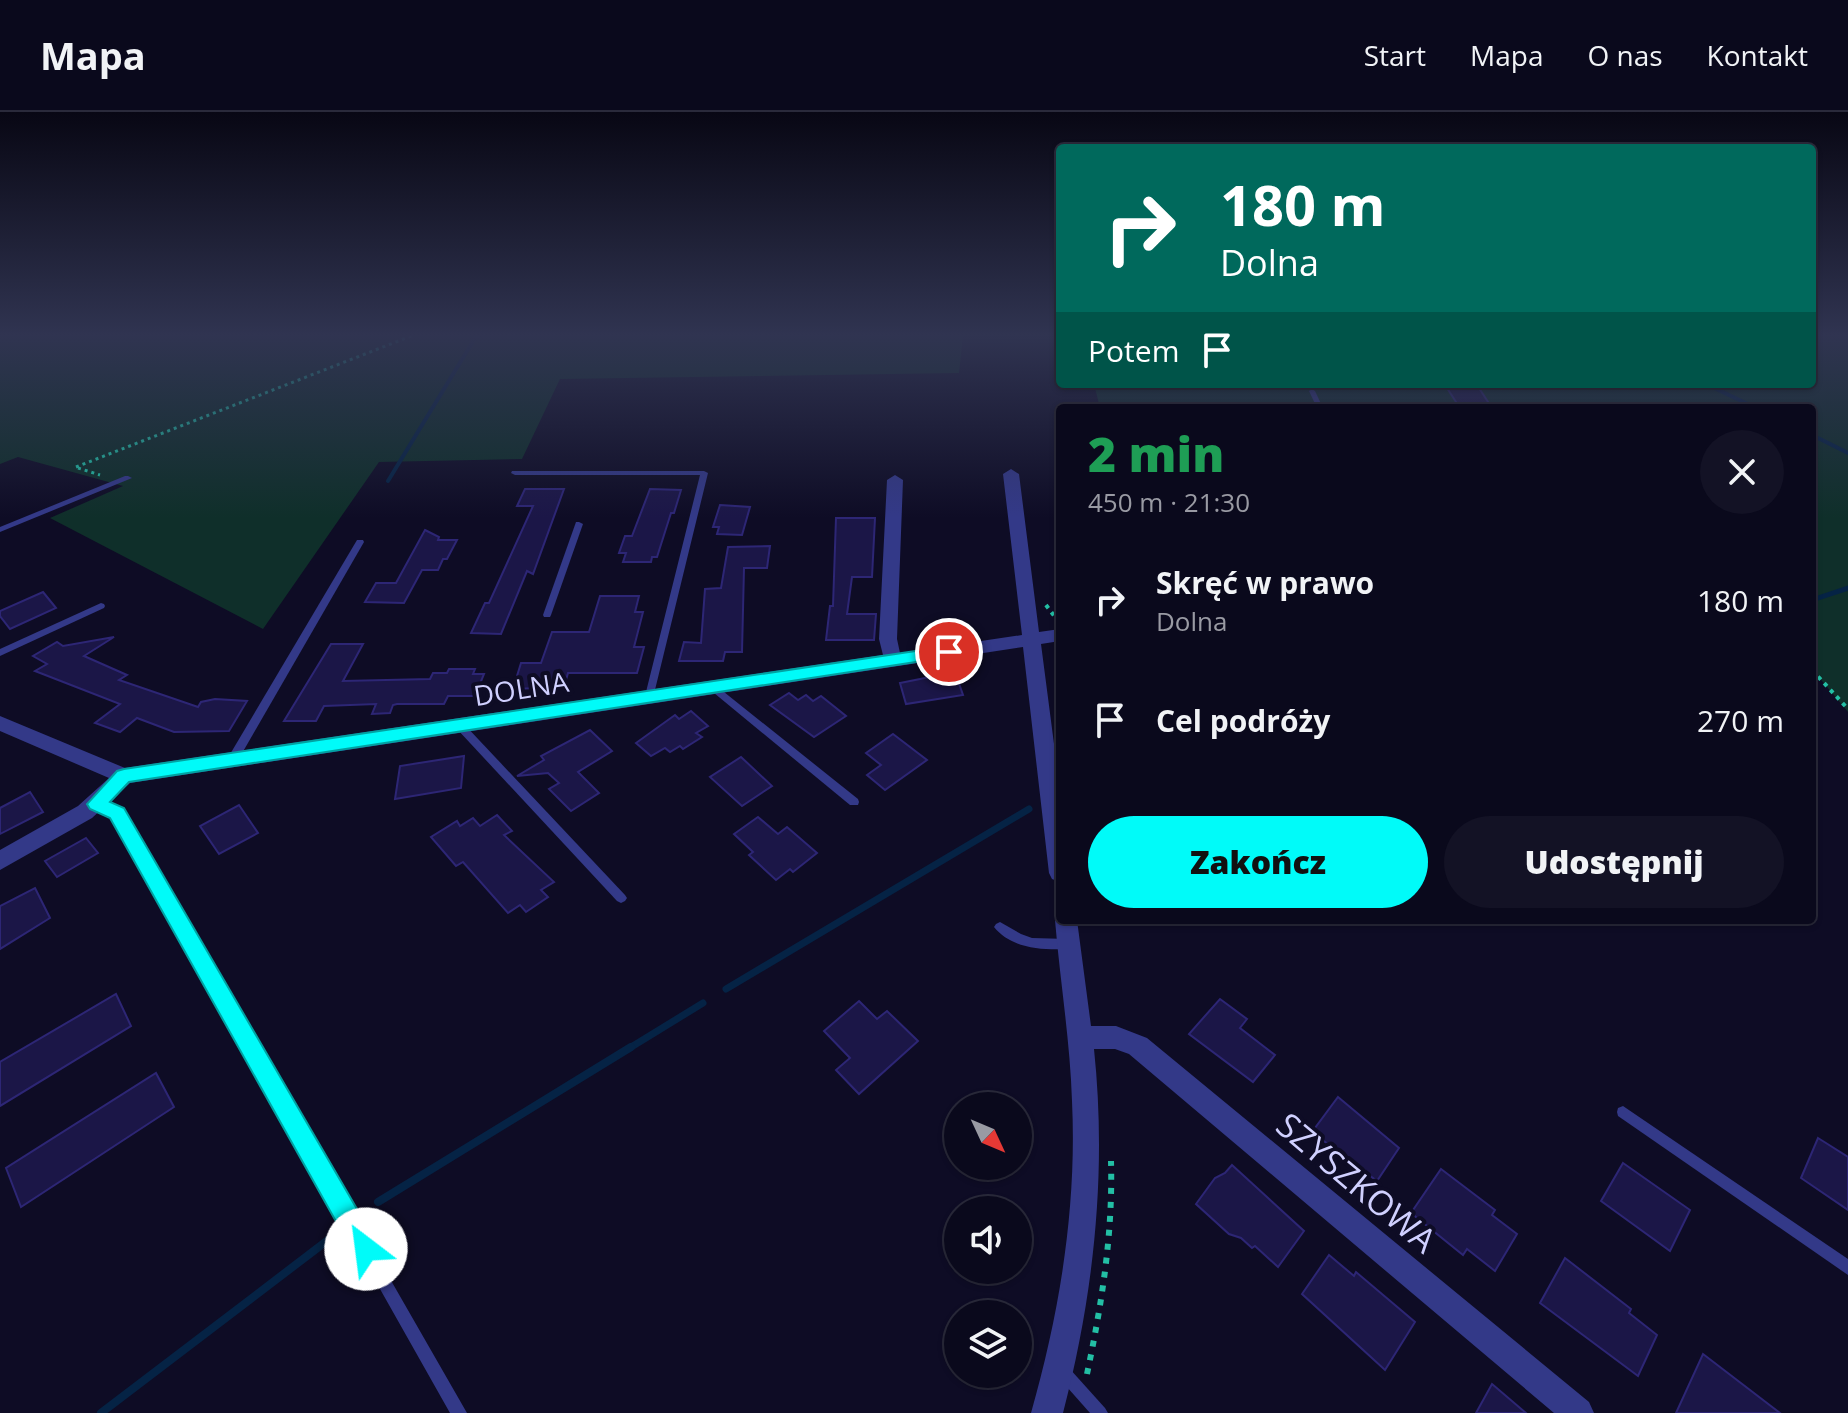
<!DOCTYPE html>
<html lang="pl">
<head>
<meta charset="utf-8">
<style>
	:root { --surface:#0a091c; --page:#131225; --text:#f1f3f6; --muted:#999aa3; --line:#2a2a3b; --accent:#00fbf9 }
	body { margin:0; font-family:"Open Sans",sans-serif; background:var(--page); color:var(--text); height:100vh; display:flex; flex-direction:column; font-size:30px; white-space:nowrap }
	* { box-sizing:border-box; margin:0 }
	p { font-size:26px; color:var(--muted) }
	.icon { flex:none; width:44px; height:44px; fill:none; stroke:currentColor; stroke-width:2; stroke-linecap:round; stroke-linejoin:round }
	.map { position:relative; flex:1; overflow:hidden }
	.side { position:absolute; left:1056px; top:292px; width:760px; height:520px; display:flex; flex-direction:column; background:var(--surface); border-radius:8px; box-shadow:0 2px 6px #0004,0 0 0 2px var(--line) }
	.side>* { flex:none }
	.top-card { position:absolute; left:1056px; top:32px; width:760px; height:244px; border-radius:8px; box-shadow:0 2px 6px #0004,0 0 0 2px var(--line); background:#00695c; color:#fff; overflow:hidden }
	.needle { width:52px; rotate:134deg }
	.buttons { position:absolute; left:944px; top:980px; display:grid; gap:16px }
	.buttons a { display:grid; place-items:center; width:88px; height:88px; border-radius:50%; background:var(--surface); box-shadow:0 2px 6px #0004,0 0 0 2px var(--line); font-size:40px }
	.pin { position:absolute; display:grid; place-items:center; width:68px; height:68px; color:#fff; margin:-34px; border:4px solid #fff; border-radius:50%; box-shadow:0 2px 8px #0007 }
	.me { position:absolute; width:88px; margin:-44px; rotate:330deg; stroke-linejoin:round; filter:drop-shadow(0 0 6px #0008) }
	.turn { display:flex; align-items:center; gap:28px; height:168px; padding:0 32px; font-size:36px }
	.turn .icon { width:104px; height:104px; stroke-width:2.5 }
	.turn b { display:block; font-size:56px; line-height:68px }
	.then { display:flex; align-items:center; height:76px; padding:0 32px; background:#0003; gap:16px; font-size:30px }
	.round { display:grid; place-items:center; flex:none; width:84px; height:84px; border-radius:42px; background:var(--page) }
	.overview { display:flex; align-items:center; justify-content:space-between; height:136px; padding:0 32px }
	h1 { font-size:48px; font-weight:800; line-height:60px; color:#1e9e55 }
	.cta { display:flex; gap:16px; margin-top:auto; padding:16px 32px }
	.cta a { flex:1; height:92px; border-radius:48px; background:var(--accent); color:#111; font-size:32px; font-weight:800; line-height:92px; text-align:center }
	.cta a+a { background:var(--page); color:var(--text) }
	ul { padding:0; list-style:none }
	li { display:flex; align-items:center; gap:24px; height:120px; padding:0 32px }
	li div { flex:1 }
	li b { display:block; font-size:30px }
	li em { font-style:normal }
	header { display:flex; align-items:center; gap:48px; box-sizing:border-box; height:112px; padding:0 40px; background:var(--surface); border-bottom:2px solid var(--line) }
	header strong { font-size:38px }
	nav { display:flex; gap:44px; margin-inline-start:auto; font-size:28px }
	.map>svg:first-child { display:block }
	.green { fill:#0f2f2a }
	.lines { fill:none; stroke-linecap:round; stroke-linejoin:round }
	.stream-far3 { stroke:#052345; stroke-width:4 }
	.stream-far2 { stroke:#052345; stroke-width:5 }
	.stream-far1 { stroke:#052345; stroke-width:7 }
	.stream { stroke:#052345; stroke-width:8 }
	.building { fill:#1b1647; stroke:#2d2675; stroke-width:2 }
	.path-far2 { stroke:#23bfa5; stroke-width:3; stroke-dasharray:3 4; stroke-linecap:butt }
	.path-far1 { stroke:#23bfa5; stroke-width:4; stroke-dasharray:4 5; stroke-linecap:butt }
	.path { stroke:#23bfa5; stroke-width:6; stroke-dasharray:6 8; stroke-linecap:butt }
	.service { fill:#333988; fill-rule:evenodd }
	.minor { fill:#333988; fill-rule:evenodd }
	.route { fill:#00fbf9; stroke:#00a3a2; stroke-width:2 }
	.labels { text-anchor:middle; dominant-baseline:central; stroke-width:8; stroke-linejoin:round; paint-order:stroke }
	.street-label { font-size:28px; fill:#d0d0ff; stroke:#0e0c25 }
	.near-street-label { font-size:34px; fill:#d0d0ff; stroke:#0e0c25 }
</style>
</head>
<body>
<header>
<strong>Mapa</strong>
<nav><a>Start</a><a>Mapa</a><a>O nas</a><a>Kontakt</a></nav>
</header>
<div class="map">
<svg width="1848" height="1301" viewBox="0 0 1848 1301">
	<rect width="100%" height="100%" fill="#0e0c25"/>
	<g class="green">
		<path d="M 0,224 L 963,224 L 959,261 L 560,267 L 522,347 L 379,350 L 263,517 L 50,406 L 123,374 L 18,345 L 0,352 Z"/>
		<path d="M 1812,224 L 1848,224 L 1848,600 L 1812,557 L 1812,296 L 1100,296 L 1094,272 L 1812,272 Z"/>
	</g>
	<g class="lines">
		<g class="stream-far3">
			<path d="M 1706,272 L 1756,296"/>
			<path d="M 1812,323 L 1848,341"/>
			<path d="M 388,369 L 475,226 L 480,224"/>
		</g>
		<path class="stream-far2" d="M 1812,488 L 1848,476"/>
		<g class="stream-far1">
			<path d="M 726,877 L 1029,697"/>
			<path d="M 628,937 L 703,891"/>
		</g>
		<g class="stream">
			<path d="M 378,1090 L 631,935"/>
			<path d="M 101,1301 L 332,1125"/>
		</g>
	</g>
	<g class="building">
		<path d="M 1445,273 L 1477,273 L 1492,296 L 1460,296 Z"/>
		<path d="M 525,377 L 564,377 L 533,462 L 527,459 L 501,522 L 471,521 L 485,491 L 489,491 L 533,394 L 517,394 Z"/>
		<path d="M 650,377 L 681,378 L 674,401 L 671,401 L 657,445 L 652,445 L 651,450 L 623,450 L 626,441 L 619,441 L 625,424 L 632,424 Z"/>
		<path d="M 720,393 L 750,395 L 742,423 L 717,422 L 719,415 L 713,415 Z"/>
		<path d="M 836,406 L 875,406 L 872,465 L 852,465 L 847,502 L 876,502 L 874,528 L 826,528 L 830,494 L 833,494 Z"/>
		<path d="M 425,418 L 439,425 L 438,428 L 457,428 L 447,447 L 443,447 L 438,458 L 422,458 L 404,491 L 365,490 L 376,471 L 396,471 Z"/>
		<path d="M 770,434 L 767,456 L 744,456 L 742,540 L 725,540 L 723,549 L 679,549 L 684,530 L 701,531 L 705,477 L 721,476 L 728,435 Z"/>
		<path d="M 43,480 L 56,496 L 10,517 L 0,504 L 0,499 Z"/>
		<path d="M 600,484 L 639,484 L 635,500 L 643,500 L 634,535 L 644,535 L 637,561 L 568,561 L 564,575 L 513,577 L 521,551 L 541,551 L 552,520 L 589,520 Z"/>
		<path d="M 114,525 L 84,544 L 127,563 L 119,568 L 198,595 L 201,590 L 215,587 L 247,589 L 229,619 L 174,620 L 137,606 L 120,620 L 95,611 L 120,592 L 35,559 L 47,552 L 33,544 L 57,530 L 63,534 Z"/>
		<path d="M 331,532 L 363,532 L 343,569 L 430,567 L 433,561 L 447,561 L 449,557 L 475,557 L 473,562 L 484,562 L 475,584 L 448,584 L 444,592 L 397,592 L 393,593 L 390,601 L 372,602 L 376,592 L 324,594 L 316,609 L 284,609 Z"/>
		<path d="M 955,560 L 963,583 L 906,592 L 900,571 Z"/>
		<path d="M 789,581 L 798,588 L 806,583 L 813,589 L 821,584 L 846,604 L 814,625 L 770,593 Z"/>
		<path d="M 691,599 L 708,614 L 696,621 L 702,625 L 683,637 L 680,634 L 670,640 L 665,636 L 651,644 L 636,631 L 675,603 L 679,607 Z"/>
		<path d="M 590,618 L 612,639 L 578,660 L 599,681 L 571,699 L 549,677 L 559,671 L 548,661 L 517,664 L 544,648 L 541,644 Z"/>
		<path d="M 893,622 L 927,648 L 885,678 L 867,663 L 881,653 L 866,641 Z"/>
		<path d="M 464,644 L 461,676 L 395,687 L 400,654 Z"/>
		<path d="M 741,645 L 772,674 L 742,694 L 710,665 Z"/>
		<path d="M 30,680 L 43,700 L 0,722 L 0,696 Z"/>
		<path d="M 239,693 L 258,721 L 219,742 L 200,714 Z"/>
		<path d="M 497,703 L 512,719 L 504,723 L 554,770 L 541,778 L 548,785 L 526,800 L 520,793 L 508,801 L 463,750 L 456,754 L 431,725 L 457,709 L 460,714 L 473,706 L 480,714 Z"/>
		<path d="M 758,705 L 778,722 L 787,715 L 817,741 L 793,760 L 790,757 L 776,768 L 749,743 L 753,740 L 734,722 Z"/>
		<path d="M 86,726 L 98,741 L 57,765 L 45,749 Z"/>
		<path d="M 35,776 L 50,806 L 0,837 L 0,794 Z"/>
		<path d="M 116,882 L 131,914 L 0,994 L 0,950 Z"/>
		<path d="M 1220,887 L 1247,907 L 1240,916 L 1275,943 L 1253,970 L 1189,922 Z"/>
		<path d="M 859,889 L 877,907 L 887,899 L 918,929 L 859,982 L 836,958 L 850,946 L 824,919 Z"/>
		<path d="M 156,961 L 174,995 L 21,1095 L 6,1056 Z"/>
		<path d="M 1338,985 L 1399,1036 L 1377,1069 L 1312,1020 Z"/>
		<path d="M 1818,1026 L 1848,1045 L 1848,1098 L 1801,1066 Z"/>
		<path d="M 1623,1051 L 1690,1098 L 1670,1139 L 1601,1089 Z"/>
		<path d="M 1232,1053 L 1304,1119 L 1278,1155 L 1255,1134 L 1252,1136 L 1241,1126 L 1229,1122 L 1196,1092 L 1215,1066 L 1225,1061 Z"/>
		<path d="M 1441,1057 L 1495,1098 L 1492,1103 L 1517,1122 L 1495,1159 L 1467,1137 L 1463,1143 L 1411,1101 Z"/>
		<path d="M 1329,1143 L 1354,1164 L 1356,1160 L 1415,1210 L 1385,1258 L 1302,1182 Z"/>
		<path d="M 1565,1146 L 1631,1197 L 1629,1201 L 1657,1223 L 1638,1264 L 1540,1191 Z"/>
		<path d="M 1703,1242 L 1780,1301 L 1676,1301 Z"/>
		<path d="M 1492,1272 L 1526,1301 L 1476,1301 Z"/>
	</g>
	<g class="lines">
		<g class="path-far2">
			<path d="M 76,355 L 411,224"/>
			<path d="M 78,356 L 100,363"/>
		</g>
		<g class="path-far1">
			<path d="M 1046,493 L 1058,509"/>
			<path d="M 1812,558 L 1848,597"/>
		</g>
		<path class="path" d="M 1087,1262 C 1102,1191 1113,1121 1111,1049"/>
		<g class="service">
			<path d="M 1312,277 L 1315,279 L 1323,296 L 1317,296 L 1309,279 Z"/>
			<path d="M 512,359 L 704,359 L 708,361 L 653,586 L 647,586 L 645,584 L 700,363 L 515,363 L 511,361 Z"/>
			<path d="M 125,364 L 128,364 L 132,366 L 0,420 L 0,415 Z"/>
			<path d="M 576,410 L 579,410 L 583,412 L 551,503 L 550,505 L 544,505 L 543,503 Z"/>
			<path d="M 357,428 L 363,428 L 364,430 L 237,650 L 229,650 L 228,647 L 229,644 Z"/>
			<path d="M 101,491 L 104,492 L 105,494 L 104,496 L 0,544 L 0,537 Z"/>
			<path d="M 711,571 L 714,572 L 858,687 L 859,690 L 858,693 L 850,693 L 708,576 L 706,574 Z"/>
			<path d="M 460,610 L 463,611 L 625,783 L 627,786 L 625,789 L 621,791 L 617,789 L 457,617 L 455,614 Z"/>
			<path d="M 97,688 L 121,698 L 467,1301 L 450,1301 L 113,704 L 93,695 L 92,692 L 93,689 Z"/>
			<path d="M 1000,810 L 1021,822 L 1032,826 L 1068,827 L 1072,828 L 1074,832 L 1072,836 L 1068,837 C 1042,838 1012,837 994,815 L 996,812 Z"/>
			<path d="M 1623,994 L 1848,1147 L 1848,1163 L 1618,1004 L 1617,1000 L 1618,996 Z"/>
			<path d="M 1064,1253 L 1069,1256 L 1105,1296 L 1108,1301 L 1090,1301 L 1059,1266 L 1056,1261 L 1059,1256 Z"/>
		</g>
		<g class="minor">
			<path d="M 1011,357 L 1019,362 L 1039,520 L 1060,517 L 1060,529 L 1041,532 L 1060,678 L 1060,770 L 1052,767 L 1049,761 L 1023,535 L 130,671 L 92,706 L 0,758 L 0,738 L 78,694 L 109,666 L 0,619 L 0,604 L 125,656 L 883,543 L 879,527 L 887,368 L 895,363 L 903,368 L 897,527 L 900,541 L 1022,523 L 1003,362 Z"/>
			<path d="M 1060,800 L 1060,808 L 1077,808 L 1091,914 L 1116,914 L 1147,926 L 1589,1290 L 1594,1301 L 1554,1301 L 1129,942 L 1115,937 L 1094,937 C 1107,1060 1094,1182 1063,1301 L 1031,1301 C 1060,1199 1077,1095 1072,989 C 1070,928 1060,869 1055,808 Z"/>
		</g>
	</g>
	<linearGradient id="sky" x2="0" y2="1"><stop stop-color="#080714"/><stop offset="0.55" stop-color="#303451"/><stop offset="1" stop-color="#303451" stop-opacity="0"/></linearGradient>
	<rect width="1848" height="406" fill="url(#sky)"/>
	<path class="route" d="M 949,534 L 955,536 L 957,540 L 955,544 L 129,670 L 110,690 L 124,696 L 375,1128 L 379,1137 L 375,1147 L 366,1150 L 357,1147 L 110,706 L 90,697 L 87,692 L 117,659 L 124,657 Z"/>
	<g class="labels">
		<g class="street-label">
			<text transform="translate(521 576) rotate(-9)">DOLNA</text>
		</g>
		<g class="near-street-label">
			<text transform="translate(1357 1070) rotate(40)">SZYSZKOWA</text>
		</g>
	</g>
</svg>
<div class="buttons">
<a><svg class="needle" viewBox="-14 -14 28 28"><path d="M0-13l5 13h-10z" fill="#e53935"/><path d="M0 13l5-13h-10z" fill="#999aa3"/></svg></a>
<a><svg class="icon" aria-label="sound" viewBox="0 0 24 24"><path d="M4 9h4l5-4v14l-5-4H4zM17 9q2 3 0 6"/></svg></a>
<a><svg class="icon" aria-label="layers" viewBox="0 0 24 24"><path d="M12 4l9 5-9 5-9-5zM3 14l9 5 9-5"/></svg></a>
</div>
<div class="pin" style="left:949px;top:540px;background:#d93025"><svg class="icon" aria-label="arrive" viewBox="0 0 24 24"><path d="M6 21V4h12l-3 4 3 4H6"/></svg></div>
<svg class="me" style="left:366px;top:1137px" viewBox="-20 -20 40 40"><circle r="19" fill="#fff"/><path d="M0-13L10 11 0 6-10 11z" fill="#00fbf9"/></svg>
<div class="top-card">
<div class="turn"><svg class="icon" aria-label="right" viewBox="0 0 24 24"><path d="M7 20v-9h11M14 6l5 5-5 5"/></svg><div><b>180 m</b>Dolna</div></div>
<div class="then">Potem<svg class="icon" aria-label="arrive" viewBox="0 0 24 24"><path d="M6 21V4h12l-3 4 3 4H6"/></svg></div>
</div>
<section class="side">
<div class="overview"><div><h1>2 min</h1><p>450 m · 21:30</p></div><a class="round"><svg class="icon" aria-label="close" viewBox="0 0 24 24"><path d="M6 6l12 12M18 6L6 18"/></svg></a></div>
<ul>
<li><svg class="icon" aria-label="right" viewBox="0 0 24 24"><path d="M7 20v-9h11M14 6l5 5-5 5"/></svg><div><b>Skręć w prawo</b><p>Dolna</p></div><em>180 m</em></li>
<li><svg class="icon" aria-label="arrive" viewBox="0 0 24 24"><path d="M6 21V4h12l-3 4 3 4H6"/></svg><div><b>Cel podróży</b></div><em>270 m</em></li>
</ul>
<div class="cta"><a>Zakończ</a><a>Udostępnij</a></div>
</section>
</div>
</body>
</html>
